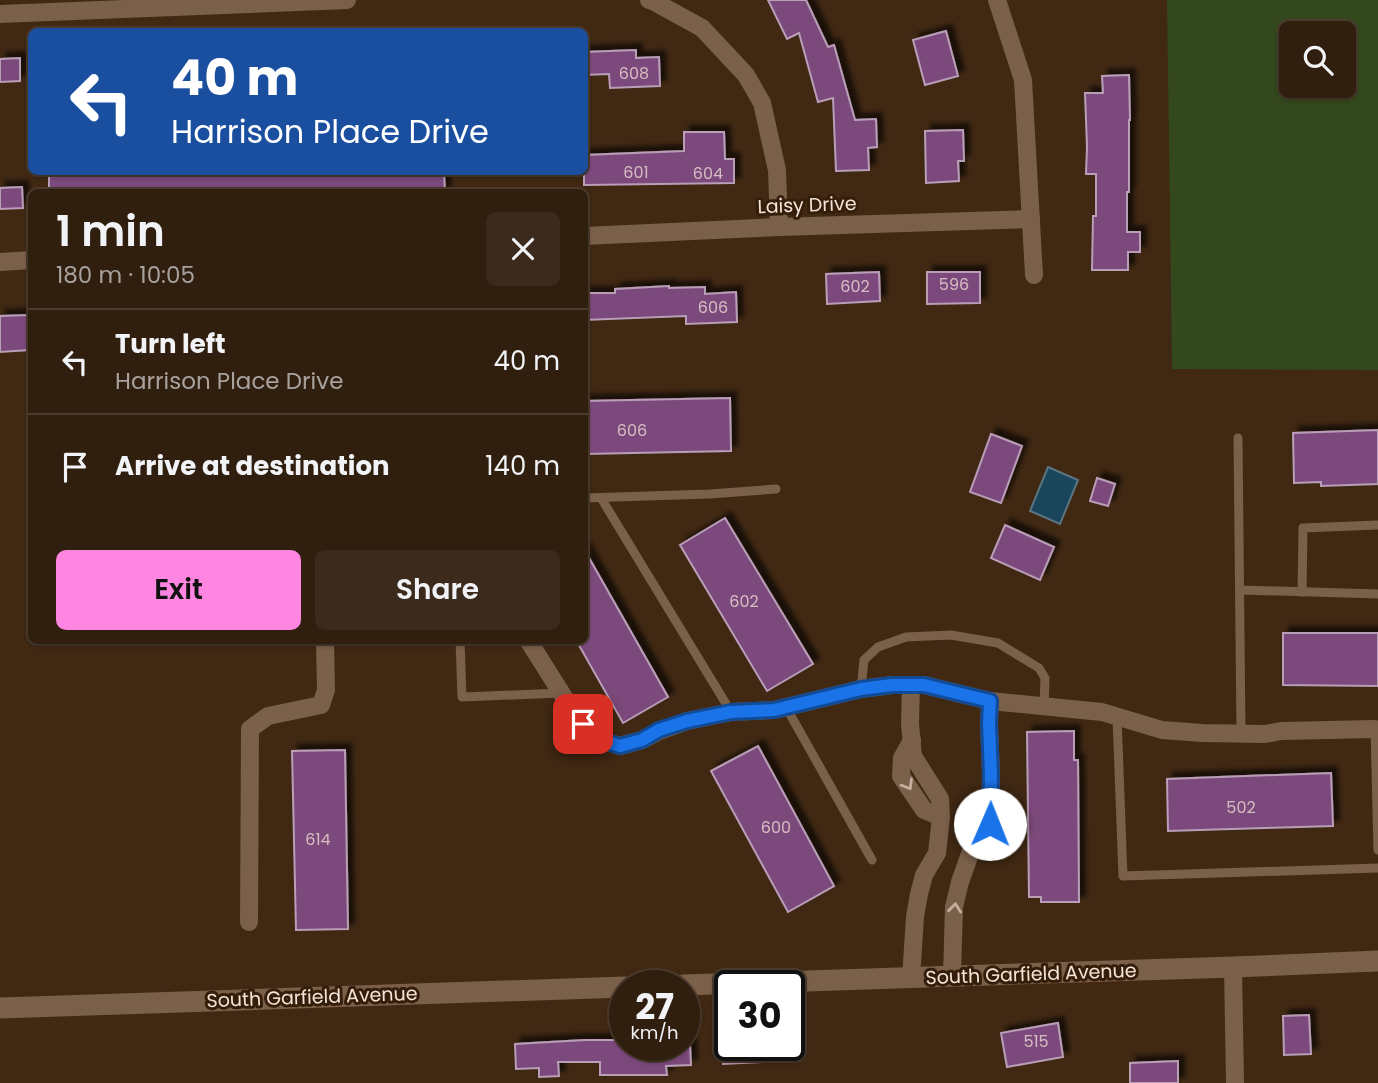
<!DOCTYPE html>
<html lang="en">
<head>
<meta charset="utf-8">
<style>
	:root { --surface:#301e0e; --page:#3c2b1c; --text:#f1f3f6; --muted:#a8a29e; --line:#4b3c2e; --accent:#fe86e0 }
	body { margin:0; font-family:Poppins,sans-serif; background:var(--page); color:var(--text); height:100vh; display:flex; flex-direction:column; font-size:26px; white-space:nowrap }
	* { box-sizing:border-box; margin:0 }
	p { font-size:23px; color:var(--muted) }
	.icon { flex:none; width:38px; height:38px; fill:none; stroke:currentColor; stroke-width:2; stroke-linecap:round; stroke-linejoin:round }
	.map { position:relative; flex:1; overflow:hidden }
	.drawer { position:absolute; left:28px; top:189px; width:560px; height:455px; display:flex; flex-direction:column; background:var(--surface); border-radius:10px; box-shadow:0 2px 5px #0004,0 0 0 2px var(--line) }
	.drawer>* { flex:none }
	.top-card { position:absolute; left:28px; top:28px; width:560px; height:147px; border-radius:10px; box-shadow:0 2px 5px #0004,0 0 0 2px var(--line); background:#1a4fa0; color:#fff; overflow:hidden }
	.tools { position:absolute; left:1279px; top:21px; display:grid; gap:14px }
	.tools a { display:grid; place-items:center; width:77px; height:77px; border-radius:10px; background:var(--surface); box-shadow:0 2px 5px #0004,0 0 0 2px var(--line); font-size:35px }
	.speed { position:absolute; left:609px; top:970px; display:flex; gap:14px; font-size:35px; font-weight:700; text-align:center }
	.speed>* { display:grid; place-content:center; width:91px; height:91px; border-radius:50%; background:var(--surface); box-shadow:0 2px 5px #0004,0 0 0 2px var(--line); line-height:1 }
	.speed small { font-size:18px; font-weight:400 }
	.speed .limit { border:4px solid #111; border-radius:10px; background:#fff; color:#111 }
	.pin { position:absolute; display:grid; place-items:center; width:60px; height:60px; color:#fff; margin:-30px; border-radius:14px; box-shadow:0 4px 10px #0006 }
	.me { position:absolute; width:77px; margin:-38px; rotate:1deg; stroke-linejoin:round; filter:drop-shadow(0 0 5px #0008) }
	.turn { display:flex; align-items:center; gap:24px; height:147px; padding:0 28px; font-size:32px }
	.turn .icon { width:91px; height:91px; stroke-width:2.5 }
	.turn b { display:block; font-size:49px; line-height:60px }
	.round { display:grid; place-items:center; flex:none; width:74px; height:74px; border-radius:10px; background:var(--page) }
	.headline { display:flex; align-items:center; justify-content:space-between; height:119px; padding:0 28px }
	h1 { font-size:42px; font-weight:600; line-height:52px }
	.button { display:flex; gap:14px; margin-top:auto; padding:14px 28px }
	.button a { flex:1; height:80px; border-radius:10px; background:var(--accent); color:#111; font-size:28px; font-weight:600; line-height:80px; text-align:center }
	.button a+a { background:var(--page); color:var(--text) }
	ul { padding:0; list-style:none }
	li { display:flex; align-items:center; gap:21px; height:105px; padding:0 28px; border-top:2px solid var(--line) }
	li div { flex:1 }
	li b { display:block; font-size:26px }
	li em { font-style:normal }
	.map>svg:first-child { display:block }
	.green { fill:#33481d; fill-rule:evenodd }
	.water { fill:#1a465c; stroke:#5b7581; stroke-width:2 }
	.building { fill:#7b487c; stroke:#b99eb8; stroke-width:2; filter:url(#shadow) }
	.lines { fill:none; stroke-linecap:round; stroke-linejoin:round }
	.service { stroke:#7a5f49; stroke-width:9 }
	.minor { stroke:#7a5f49; stroke-width:18 }
	.tertiary { stroke:#7a5f49; stroke-width:21 }
	.oneway { stroke:#c3af9f }
	.route-casing { stroke:#114b97; stroke-width:18 }
	.route { stroke:#1a73e8; stroke-width:12 }
	.labels { text-anchor:middle; dominant-baseline:central; stroke-width:6; stroke-linejoin:round; paint-order:stroke }
	.number-label { font-size:16px; fill:#d6bdc1 }
	.street-label { font-size:19px; fill:#f4e4d8; stroke:#351e09 }
</style>
</head>
<body>
<div class="map">
<svg width="1378" height="1083" viewBox="0 0 1378 1083">
	<defs>
		<filter id="shadow"><feDropShadow dx="6" dy="-6" stdDeviation="2" flood-color="#0009"/></filter>
	</defs>
	<rect width="100%" height="100%" fill="#402813"/>
	<path class="green" d="M 1167,0 L 1378,0 L 1378,370 L 1172,369 ZM 1292,33 L 1344,33 L 1344,86 L 1292,86 Z"/>
	<path class="water" d="M 1048,467 L 1078,480 L 1060,524 L 1030,511 Z"/>
	<g class="building">
		<path d="M 768,0 L 806,0 L 828,47 L 834,45 L 855,120 L 876,119 L 877,147 L 868,148 L 869,170 L 836,171 L 833,98 L 818,102 L 799,33 L 787,39 Z"/>
		<path d="M 946,31 L 958,76 L 925,85 L 913,40 Z"/>
		<path d="M 636,50 L 636,58 L 659,57 L 660,86 L 610,88 L 609,74 L 584,75 L 584,52 Z"/>
		<path d="M 20,58 L 20,81 L 0,82 L 0,59 Z"/>
		<path d="M 1129,75 L 1130,120 L 1129,120 L 1129,192 L 1127,192 L 1127,232 L 1140,232 L 1140,252 L 1128,252 L 1128,270 L 1092,270 L 1093,216 L 1096,216 L 1096,174 L 1086,174 L 1087,147 L 1085,93 L 1103,93 L 1102,76 Z"/>
		<path d="M 963,130 L 964,161 L 958,161 L 959,181 L 926,183 L 925,131 Z"/>
		<path d="M 684,132 L 724,132 L 725,159 L 734,159 L 734,183 L 584,185 L 584,155 L 684,151 Z"/>
		<path d="M 74,172 L 97,172 L 97,173 L 444,172 L 445,192 L 399,192 L 399,191 L 259,192 L 259,189 L 219,191 L 219,192 L 49,192 L 49,175 L 74,176 Z"/>
		<path d="M 22,187 L 23,208 L 0,209 L 0,188 Z"/>
		<path d="M 879,272 L 880,301 L 827,304 L 826,274 Z"/>
		<path d="M 927,272 L 980,272 L 980,303 L 927,304 Z"/>
		<path d="M 669,286 L 669,288 L 705,287 L 705,294 L 736,292 L 737,322 L 686,324 L 686,316 L 584,320 L 584,293 L 615,293 L 615,289 Z"/>
		<path d="M 29,315 L 30,350 L 0,352 L 0,316 Z"/>
		<path d="M 730,398 L 731,451 L 584,454 L 584,401 Z"/>
		<path d="M 1378,430 L 1378,484 L 1321,486 L 1321,482 L 1294,483 L 1293,433 Z"/>
		<path d="M 991,434 L 1022,446 L 1001,503 L 970,492 Z"/>
		<path d="M 1097,478 L 1115,484 L 1108,506 L 1090,501 Z"/>
		<path d="M 725,518 L 813,664 L 767,691 L 680,545 Z"/>
		<path d="M 1005,525 L 1054,547 L 1040,580 L 991,558 Z"/>
		<path d="M 584,549 L 668,697 L 623,723 L 576,640 L 584,640 Z"/>
		<path d="M 1283,633 L 1378,633 L 1378,686 L 1283,685 Z"/>
		<path d="M 1074,731 L 1074,760 L 1078,760 L 1079,902 L 1041,902 L 1041,897 L 1029,897 L 1027,732 Z"/>
		<path d="M 758,746 L 834,886 L 788,912 L 711,771 Z"/>
		<path d="M 345,750 L 348,929 L 296,930 L 292,751 Z"/>
		<path d="M 1331,773 L 1333,826 L 1168,831 L 1167,779 Z"/>
		<path d="M 1309,1015 L 1311,1054 L 1284,1055 L 1283,1016 Z"/>
		<path d="M 1058,1023 L 1063,1057 L 1007,1067 L 1001,1033 Z"/>
		<path d="M 585,1040 L 625,1040 L 625,1045 L 690,1045 L 691,1065 L 666,1066 L 667,1075 L 600,1075 L 600,1062 L 558,1062 L 559,1076 L 539,1077 L 539,1068 L 516,1069 L 515,1044 Z"/>
		<path d="M 722,1045 L 761,1045 L 762,1062 L 723,1064 Z"/>
		<path d="M 1178,1061 L 1178,1083 L 1130,1083 L 1130,1063 Z"/>
	</g>
	<g class="lines">
		<g class="service">
			<path d="M 1238,438 L 1241,733"/>
			<path d="M 584,498 L 710,494 L 776,489"/>
			<path d="M 601,498 L 731,712"/>
			<path d="M 1240,590 L 1378,594"/>
			<path d="M 1302,592 L 1303,528 L 1378,525"/>
			<path d="M 460,640 L 462,697 L 561,693"/>
			<path d="M 861,689 L 864,660 L 878,647 L 906,637 L 951,635 L 998,643 L 1039,668 L 1045,678 L 1044,707"/>
			<path d="M 786,707 L 872,860"/>
			<path d="M 1117,717 L 1123,876 L 1378,868"/>
			<path d="M 1375,729 L 1378,850"/>
		</g>
		<g class="minor">
			<path d="M 649,0 L 653,1 L 702,28 L 746,75 L 762,103 L 777,170 L 779,227"/>
			<path d="M 997,0 L 1023,80 L 1034,275"/>
			<path d="M 0,14 L 347,0"/>
			<path d="M 584,236 L 779,227 L 1031,219"/>
			<path d="M 0,262 L 32,260"/>
			<path d="M 528,640 L 572,710 L 594,738 L 620,746 L 642,740 L 659,731 L 687,721 L 731,712 L 774,710 L 861,689 L 892,685 L 924,685 L 990,701 L 1102,712 L 1162,730 L 1202,733 L 1265,734 L 1281,731 L 1375,729"/>
			<path d="M 912,740 L 902,758 L 901,776 L 924,810 L 941,817"/>
			<path d="M 249,922 L 250,729 L 268,716 L 321,705 L 326,690 L 325,640"/>
			<path d="M 1233,967 L 1235,1083"/>
			<path d="M 952,976 L 954,907 L 960,882 L 971,851 L 990,823 L 991,775 L 989,723 L 990,701"/>
			<path d="M 911,978 L 915,917 L 919,894 L 924,875 L 937,853 L 941,817 L 940,799 L 913,756 L 910,724 L 911,685"/>
		</g>
		<g class="tertiary">
			<path d="M 683,985 L 1233,967 L 1378,961"/>
			<path d="M 0,1008 L 625,987"/>
		</g>
	</g>
	<defs><path id="oneway-chevron" d="M-2-3.5L2.5 0L-2 3.5" fill="none" stroke-width="1.6" stroke-linecap="round" stroke-linejoin="round" transform="scale(1.75)"/></defs>
	<g class="oneway">
		<use href="#oneway-chevron" transform="translate(908 785) rotate(59)"/>
		<use href="#oneway-chevron" transform="translate(955 908) rotate(-84)"/>
	</g>
	<g class="lines">
		<defs>
			<path id="route" d="M 583,724 L 594,738 L 620,746 L 642,740 L 659,730 L 687,721 L 731,712 L 774,710 L 861,689 L 892,685 L 924,685 L 990,701 L 989,723 L 991,775 L 990,824"/>
		</defs>
		<use href="#route" class="route-casing"/>
		<use href="#route" class="route"/>
	</g>
	<g class="labels">
		<g class="number-label">
			<text x="634" y="73">608</text>
			<text x="636" y="172">601</text>
			<text x="708" y="173">604</text>
			<text x="954" y="284">596</text>
			<text x="855" y="286">602</text>
			<text x="713" y="307">606</text>
			<text x="632" y="430">606</text>
			<text x="744" y="601">602</text>
			<text x="1241" y="807">502</text>
			<text x="776" y="827">600</text>
			<text x="318" y="839">614</text>
			<text x="1036" y="1041">515</text>
		</g>
		<g class="street-label">
			<text transform="translate(807 205) rotate(-2)">Laisy Drive</text>
			<text transform="translate(1031 974) rotate(-2)">South Garfield Avenue</text>
			<text transform="translate(312 997) rotate(-2)">South Garfield Avenue</text>
		</g>
	</g>
</svg>
<div class="tools">
<a><svg class="icon" aria-label="search" viewBox="0 0 24 24"><circle cx="10" cy="10" r="6"/><path d="M15 15l6 6"/></svg></a>
</div>
<div class="speed"><div>27<small>km/h</small></div><div class="limit">30</div></div>
<div class="pin" style="left:583px;top:724px;background:#d93025"><svg class="icon" aria-label="arrive" viewBox="0 0 24 24"><path d="M6 21V4h12l-3 4 3 4H6"/></svg></div>
<svg class="me" style="left:990px;top:824px" viewBox="-20 -20 40 40"><circle r="19" fill="#fff"/><path d="M0-13L10 11 0 6-10 11z" fill="#1a73e8"/></svg>
<div class="top-card">
<div class="turn"><svg class="icon" aria-label="left" viewBox="0 0 24 24"><path d="M17 20v-9H6M10 6l-5 5 5 5"/></svg><div><b>40 m</b>Harrison Place Drive</div></div>
</div>
<section class="drawer">
<div class="headline"><div><h1>1 min</h1><p>180 m · 10:05</p></div><a class="round"><svg class="icon" aria-label="close" viewBox="0 0 24 24"><path d="M6 6l12 12M18 6L6 18"/></svg></a></div>
<ul>
<li><svg class="icon" aria-label="left" viewBox="0 0 24 24"><path d="M17 20v-9H6M10 6l-5 5 5 5"/></svg><div><b>Turn left</b><p>Harrison Place Drive</p></div><em>40 m</em></li>
<li><svg class="icon" aria-label="arrive" viewBox="0 0 24 24"><path d="M6 21V4h12l-3 4 3 4H6"/></svg><div><b>Arrive at destination</b></div><em>140 m</em></li>
</ul>
<div class="button"><a>Exit</a><a>Share</a></div>
</section>
</div>
</body>
</html>
